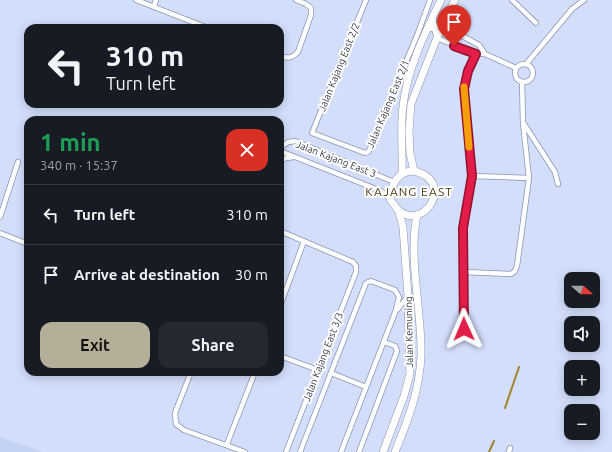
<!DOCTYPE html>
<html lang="en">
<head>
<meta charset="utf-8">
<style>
	:root { --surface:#171b24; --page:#242831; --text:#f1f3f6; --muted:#9ea1a6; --line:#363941; --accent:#b5ae99 }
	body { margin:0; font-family:Ubuntu,sans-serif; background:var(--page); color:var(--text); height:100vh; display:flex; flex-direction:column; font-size:15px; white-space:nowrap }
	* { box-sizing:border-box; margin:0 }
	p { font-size:13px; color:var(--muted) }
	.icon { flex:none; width:22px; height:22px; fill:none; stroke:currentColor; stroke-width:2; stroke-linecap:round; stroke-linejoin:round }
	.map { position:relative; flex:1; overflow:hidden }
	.panel { position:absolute; left:24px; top:116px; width:260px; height:260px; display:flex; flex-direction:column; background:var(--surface); border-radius:12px; box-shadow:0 2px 10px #0003 }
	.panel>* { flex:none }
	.guide { position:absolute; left:24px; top:24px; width:260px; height:84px; border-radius:12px; box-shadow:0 2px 10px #0003; background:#171b24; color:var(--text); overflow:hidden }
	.needle { width:26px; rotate:111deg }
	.buttons { position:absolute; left:564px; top:272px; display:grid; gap:8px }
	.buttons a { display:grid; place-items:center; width:36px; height:36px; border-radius:8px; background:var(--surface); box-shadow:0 2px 10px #0003; font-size:20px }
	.pin { position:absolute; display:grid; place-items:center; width:34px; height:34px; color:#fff; margin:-41px -17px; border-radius:50% 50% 50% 0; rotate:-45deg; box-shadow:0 0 4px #0007 }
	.pin .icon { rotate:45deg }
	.me { position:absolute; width:44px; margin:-22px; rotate:359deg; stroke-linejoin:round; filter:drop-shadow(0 0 3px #0008) }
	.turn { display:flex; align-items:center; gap:14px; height:84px; padding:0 16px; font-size:18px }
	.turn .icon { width:52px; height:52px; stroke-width:2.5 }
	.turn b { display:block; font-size:28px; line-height:34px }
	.round { display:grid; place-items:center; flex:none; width:42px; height:42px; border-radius:12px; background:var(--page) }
	.head { display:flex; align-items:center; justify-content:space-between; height:68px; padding:0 16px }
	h1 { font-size:24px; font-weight:700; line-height:30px; color:#1e9e55 }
	.cta { display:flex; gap:8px; margin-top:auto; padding:8px 16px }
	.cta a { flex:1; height:46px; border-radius:12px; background:var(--accent); color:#111; font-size:16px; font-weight:700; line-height:46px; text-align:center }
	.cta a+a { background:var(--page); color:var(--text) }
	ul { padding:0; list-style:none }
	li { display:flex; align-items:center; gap:12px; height:60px; padding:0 16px; border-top:1px solid var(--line) }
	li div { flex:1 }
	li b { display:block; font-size:15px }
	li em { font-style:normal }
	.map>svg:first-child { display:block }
	.built { fill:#c4d2f4 }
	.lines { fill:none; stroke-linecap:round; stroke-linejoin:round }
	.stream { stroke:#a1842c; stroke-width:2 }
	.street-casing { stroke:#8b95af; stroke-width:6 }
	.secondary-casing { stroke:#8b95af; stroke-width:8 }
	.street { stroke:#fff; stroke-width:4.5 }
	.secondary { stroke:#fff; stroke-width:7 }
	.route-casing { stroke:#92132f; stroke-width:10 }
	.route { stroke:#e11d48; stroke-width:7 }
	.slow { stroke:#f59e0b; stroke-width:7 }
	.labels { text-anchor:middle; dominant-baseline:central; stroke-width:4; stroke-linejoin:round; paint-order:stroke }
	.street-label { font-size:10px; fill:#373b46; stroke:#fff }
	.quarter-label { font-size:12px; letter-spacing:1px; fill:#483a12; stroke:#fff }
</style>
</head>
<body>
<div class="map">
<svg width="612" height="452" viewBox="0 0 612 452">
	<rect width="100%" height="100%" fill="#d3defb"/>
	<path class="built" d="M 0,437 L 43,452 L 0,452 Z"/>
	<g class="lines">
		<g class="stream">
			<path d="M 505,408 L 519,367"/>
			<path d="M 489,452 L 494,441"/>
		</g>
		<defs>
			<g id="street">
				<path d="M 136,0 L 208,28"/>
				<path d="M 366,0 L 312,133 L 365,153 L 368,152 L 370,149 L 418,33 L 430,0"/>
				<path d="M 512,0 L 536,23"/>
				<path d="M 154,6 L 156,0"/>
				<path d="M 434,18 L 434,28 L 437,38 L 476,54 L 485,54 L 516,68"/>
				<path d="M 432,29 L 438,25 L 442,25 L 479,45 L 485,54"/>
				<path d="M 280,56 C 288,59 292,58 298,52 L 311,15 L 311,8 L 306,4 L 296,0"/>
				<path d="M 527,63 L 572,9 L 584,0"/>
				<circle cx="524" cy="73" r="9"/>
				<path d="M 524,124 L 555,172 L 558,184"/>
				<path d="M 280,148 L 288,142 L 295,141 L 394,182"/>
				<path d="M 280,151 L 381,191 L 390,199"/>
				<path d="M 280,161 L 286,158 L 294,157"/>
				<path d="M 472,176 L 529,178"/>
				<path d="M 0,217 L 18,162"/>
				<path d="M 280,231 L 353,262 L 356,266 L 356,272 L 286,452"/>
				<path d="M 0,233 L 28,244"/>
				<path d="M 464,272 L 511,274 L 515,271 L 517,266 L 529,178 L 523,123 L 522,82"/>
				<path d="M 280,306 L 304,241"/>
				<path d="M 398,309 L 408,296"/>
				<path d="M 464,329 L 463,228 L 472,176 L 464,89 L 468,71 L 476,54"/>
				<path d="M 280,356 L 318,370"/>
				<path d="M 191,372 L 175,413 L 176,424 L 184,430 L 245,452"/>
				<path d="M 331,373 L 366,387"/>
				<path d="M 227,444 L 255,372"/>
				<path d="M 300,452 L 366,283 L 371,281 L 395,290 L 399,297 L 396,310 L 341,452"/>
				<path d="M 359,452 L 397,351 L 395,346 L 384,342"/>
				<path d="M 509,452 L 510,448"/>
			</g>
			<g id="secondary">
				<path d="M 414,171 L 410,153 L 409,131 L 411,104 L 442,25 L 455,0"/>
				<path d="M 414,171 C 457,181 423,234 397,209 C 395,206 392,202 390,199 C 392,184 397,171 414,171 Z"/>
				<path d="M 402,174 C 403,152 400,129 403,106 C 407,69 425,33 441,0"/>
				<path d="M 383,452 L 404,396 L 410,374 L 408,296 L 403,227 L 398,209"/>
				<path d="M 395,452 C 408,420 420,390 421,355 C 422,310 408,259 417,215"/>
			</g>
		</defs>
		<use href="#street" class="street-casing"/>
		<use href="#secondary" class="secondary-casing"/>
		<use href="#street" class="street"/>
		<use href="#secondary" class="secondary"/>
	</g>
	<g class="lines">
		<defs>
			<path id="route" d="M 454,46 L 476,54 L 468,71 L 464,89 L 472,176 L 463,228 L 464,329"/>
		</defs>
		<use href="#route" class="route-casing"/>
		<use href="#route" class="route"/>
		<path class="slow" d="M 464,87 L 469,147"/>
	</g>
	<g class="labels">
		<g class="street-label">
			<text transform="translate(339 67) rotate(-68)">Jalan Kajang East 2/2</text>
			<text transform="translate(388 104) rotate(-67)">Jalan Kajang East 2/1</text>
			<text transform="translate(336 159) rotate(21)">Jalan Kajang East 3</text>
			<text transform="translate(409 332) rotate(-91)">Jalan Kemuning</text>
			<text transform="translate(323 357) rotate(-69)">Jalan Kajang East 3/3</text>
		</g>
		<g class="quarter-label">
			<text x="409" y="191">KAJANG EAST</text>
		</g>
	</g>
</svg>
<div class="buttons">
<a><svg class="needle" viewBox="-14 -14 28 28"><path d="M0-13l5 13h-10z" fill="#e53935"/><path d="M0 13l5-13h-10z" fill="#9ea1a6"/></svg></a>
<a><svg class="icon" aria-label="sound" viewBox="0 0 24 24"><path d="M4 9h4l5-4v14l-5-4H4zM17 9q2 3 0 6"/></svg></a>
<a>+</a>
<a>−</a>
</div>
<div class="pin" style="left:454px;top:46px;background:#d93025"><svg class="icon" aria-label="arrive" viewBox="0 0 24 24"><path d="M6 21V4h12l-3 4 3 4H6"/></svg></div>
<svg class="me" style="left:464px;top:329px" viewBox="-20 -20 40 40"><path d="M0-17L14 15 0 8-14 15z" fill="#e11d48" stroke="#fff" stroke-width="4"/></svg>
<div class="guide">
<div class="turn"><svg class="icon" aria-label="left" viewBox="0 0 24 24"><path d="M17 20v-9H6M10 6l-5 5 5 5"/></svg><div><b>310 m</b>Turn left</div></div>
</div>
<section class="panel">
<div class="head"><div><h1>1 min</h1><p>340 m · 15:37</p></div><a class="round" style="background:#d93025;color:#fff"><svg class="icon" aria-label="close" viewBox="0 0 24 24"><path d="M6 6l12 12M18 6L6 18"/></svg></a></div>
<ul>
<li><svg class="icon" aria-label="left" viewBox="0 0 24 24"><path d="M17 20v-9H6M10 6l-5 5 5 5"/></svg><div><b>Turn left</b></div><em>310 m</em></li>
<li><svg class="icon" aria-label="arrive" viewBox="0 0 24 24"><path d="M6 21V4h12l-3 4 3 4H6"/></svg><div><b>Arrive at destination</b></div><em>30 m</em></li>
</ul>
<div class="cta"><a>Exit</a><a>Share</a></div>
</section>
</div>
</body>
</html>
